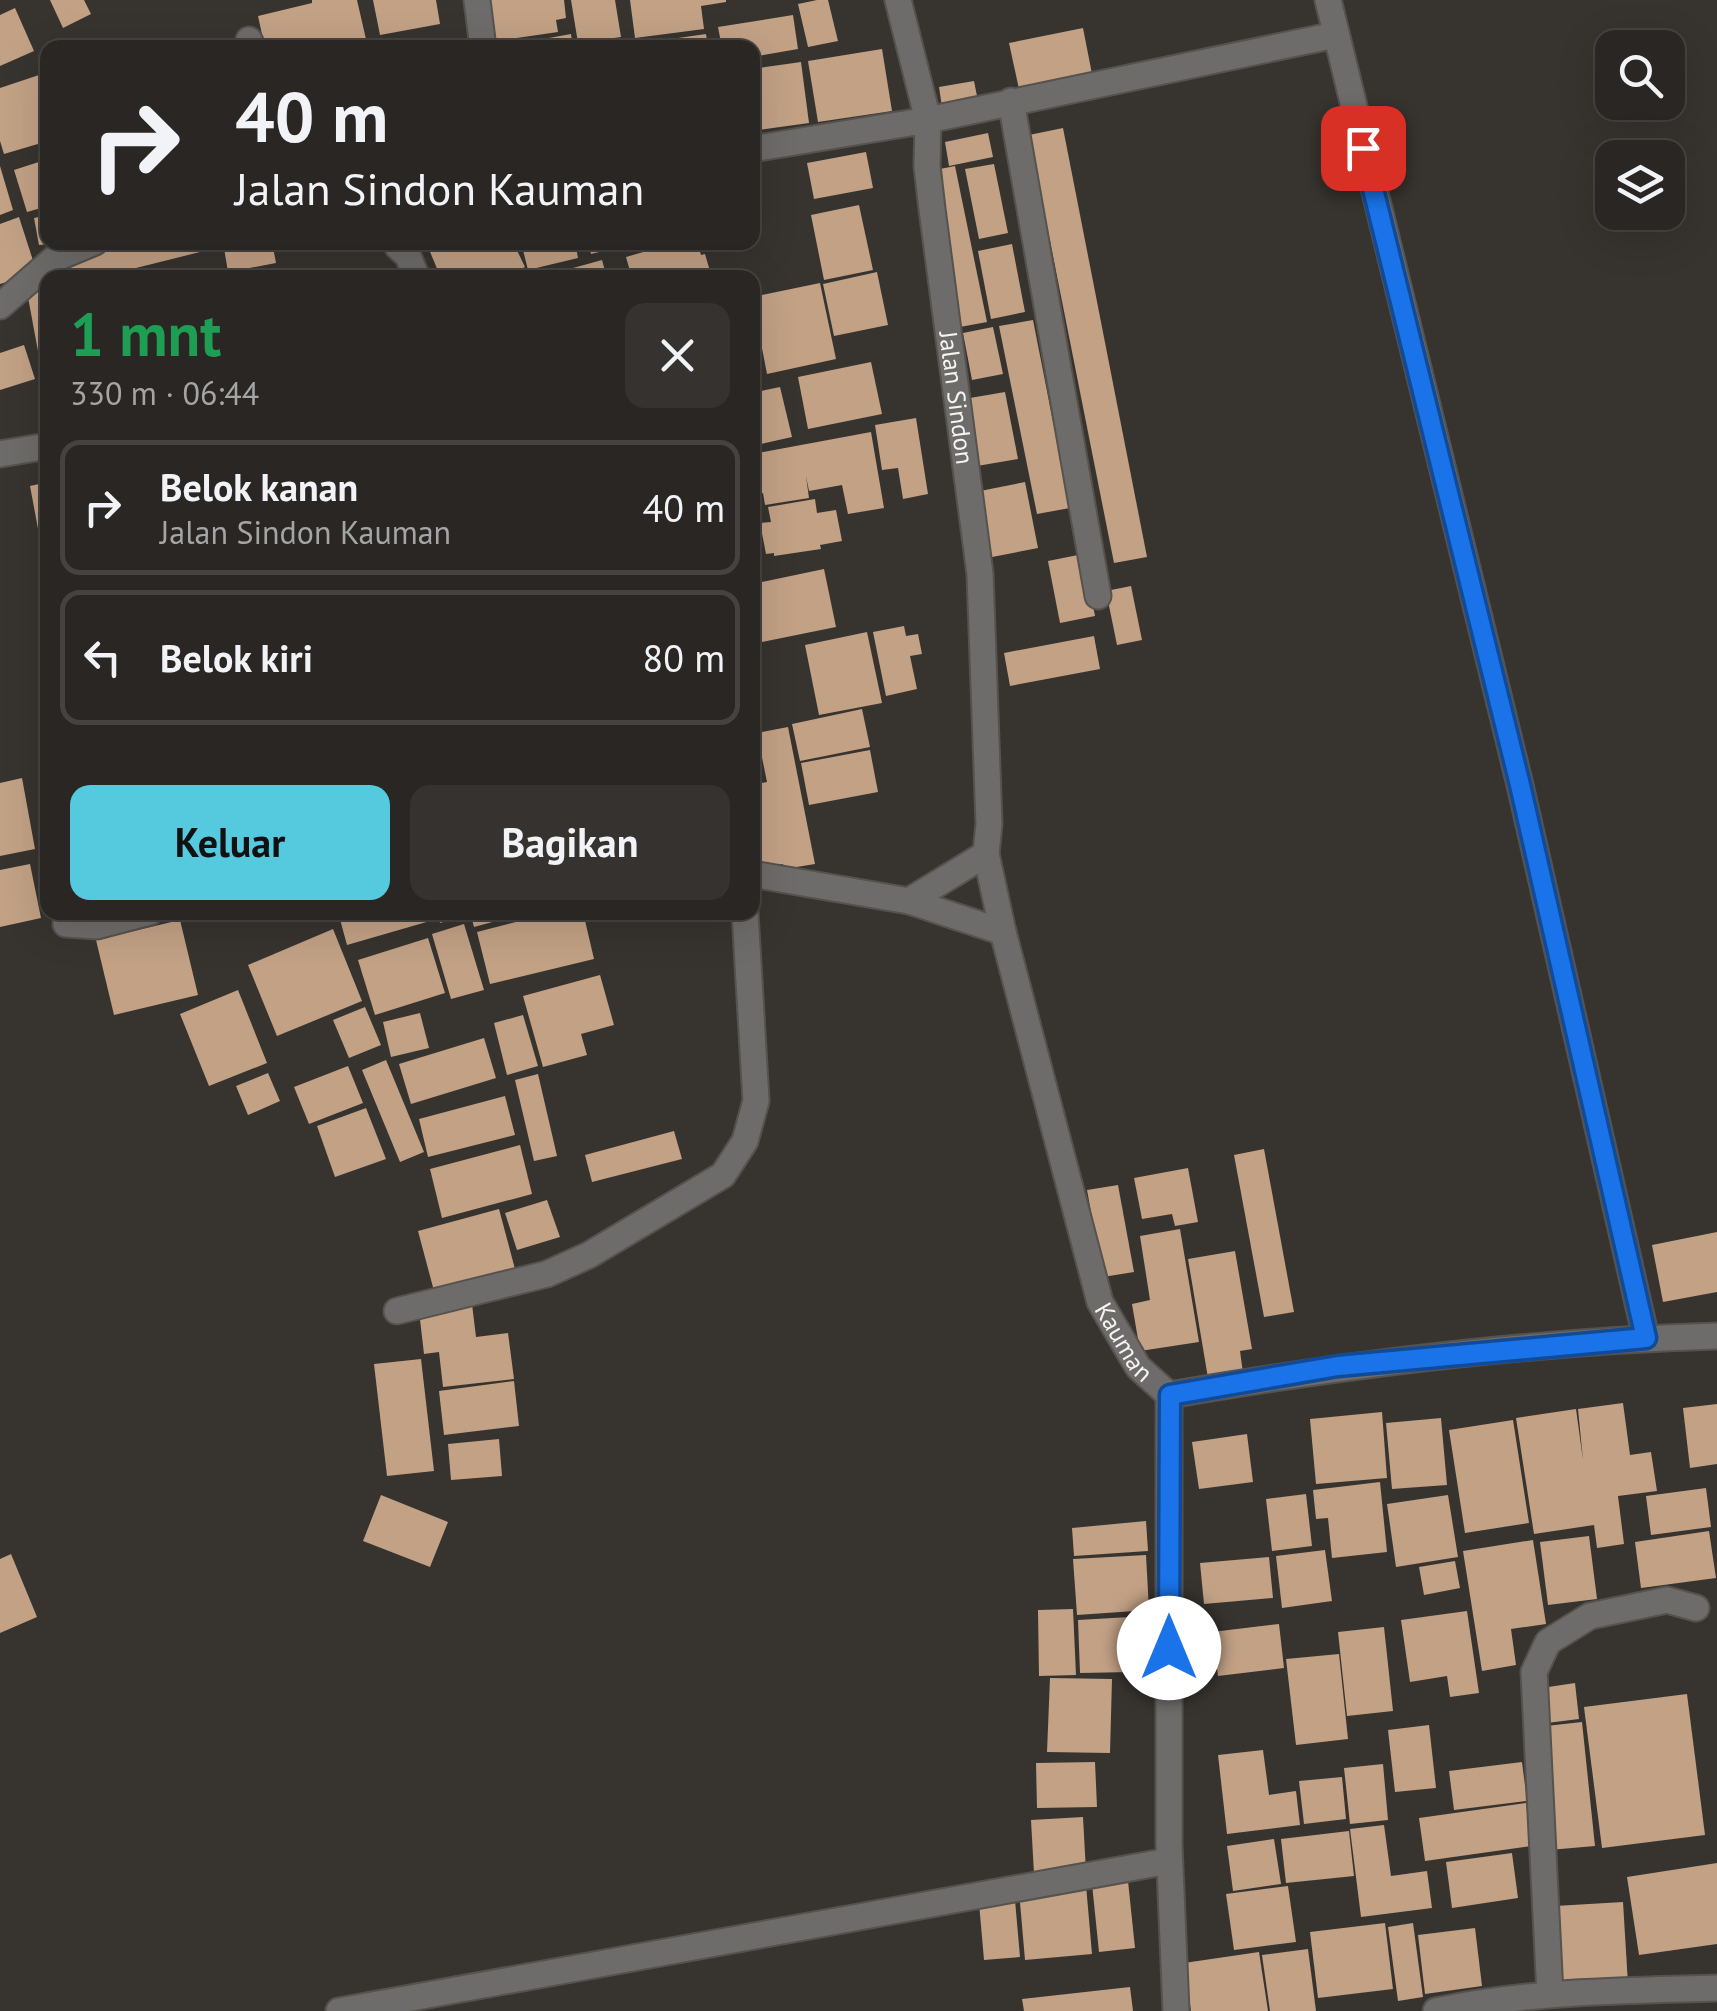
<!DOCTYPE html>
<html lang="id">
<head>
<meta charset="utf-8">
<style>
	:root { --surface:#292623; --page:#353230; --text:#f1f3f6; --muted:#a5a5a6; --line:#454341; --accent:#55cadf }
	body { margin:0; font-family:"PT Sans",sans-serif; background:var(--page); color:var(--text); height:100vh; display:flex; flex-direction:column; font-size:38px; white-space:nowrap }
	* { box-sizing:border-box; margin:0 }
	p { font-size:32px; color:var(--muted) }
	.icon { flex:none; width:55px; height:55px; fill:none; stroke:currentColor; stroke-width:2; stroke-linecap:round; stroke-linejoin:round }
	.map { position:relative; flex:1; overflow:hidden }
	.drawer { position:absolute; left:40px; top:270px; width:720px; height:650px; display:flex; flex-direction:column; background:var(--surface); border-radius:20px; box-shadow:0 10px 40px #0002,0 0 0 2px var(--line) }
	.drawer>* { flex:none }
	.guide { position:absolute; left:40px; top:40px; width:720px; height:210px; border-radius:20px; box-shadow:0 10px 40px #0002,0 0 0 2px var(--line); background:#292623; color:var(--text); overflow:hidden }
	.buttons { position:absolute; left:1595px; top:30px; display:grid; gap:20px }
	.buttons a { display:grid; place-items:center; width:90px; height:90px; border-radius:20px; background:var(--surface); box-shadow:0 10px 40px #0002,0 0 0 2px var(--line); font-size:50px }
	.pin { position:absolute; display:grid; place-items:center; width:85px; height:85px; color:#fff; margin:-42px; border-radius:20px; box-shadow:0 5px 15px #0006 }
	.me { position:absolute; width:110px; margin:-55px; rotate:0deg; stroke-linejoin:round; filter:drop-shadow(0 0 8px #0008) }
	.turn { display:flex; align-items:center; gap:35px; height:210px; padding:0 30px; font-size:45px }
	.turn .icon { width:130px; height:130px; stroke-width:2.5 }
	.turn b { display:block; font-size:70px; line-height:85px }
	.round { display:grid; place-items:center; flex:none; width:105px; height:105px; border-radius:20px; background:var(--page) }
	.summary { display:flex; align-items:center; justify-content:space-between; height:170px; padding:0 30px }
	h1 { font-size:60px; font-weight:600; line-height:75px; color:#1e9e55 }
	.cta { display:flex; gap:20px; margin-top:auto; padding:20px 30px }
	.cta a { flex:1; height:115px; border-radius:20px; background:var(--accent); color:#111; font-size:40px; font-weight:600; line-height:115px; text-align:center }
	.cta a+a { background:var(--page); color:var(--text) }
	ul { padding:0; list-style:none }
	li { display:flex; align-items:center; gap:30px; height:135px; margin:0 20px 15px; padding:0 10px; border:5px solid var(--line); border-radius:20px }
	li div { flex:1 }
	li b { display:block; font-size:38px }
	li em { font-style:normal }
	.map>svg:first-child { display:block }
	.building { fill:#c2a185 }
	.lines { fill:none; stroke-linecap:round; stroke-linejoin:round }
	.minor-casing { stroke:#56524e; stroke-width:29 }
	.minor { stroke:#6e6c6a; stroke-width:25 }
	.route-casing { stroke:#114b97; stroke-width:25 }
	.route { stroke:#1a73e8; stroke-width:18 }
	.labels { text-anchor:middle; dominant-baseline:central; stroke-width:10; stroke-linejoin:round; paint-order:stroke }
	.street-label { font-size:25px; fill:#f6f4f1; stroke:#1d1b19 }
</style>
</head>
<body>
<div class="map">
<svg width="1717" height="2011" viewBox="0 0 1717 2011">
	<rect width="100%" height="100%" fill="#37332f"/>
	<g class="building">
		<path d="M 50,0 L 84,0 L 91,14 L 63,28 Z"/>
		<path d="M 312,0 L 357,0 L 368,48 L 265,48 L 258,16 L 312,3 Z"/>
		<path d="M 373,0 L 436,0 L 440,24 L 380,35 Z"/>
		<path d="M 484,0 L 564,0 L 566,18 L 556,20 L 558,32 L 490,42 Z"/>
		<path d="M 571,0 L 615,0 L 621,37 L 578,43 Z"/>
		<path d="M 630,0 L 726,0 L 726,2 L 701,6 L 704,29 L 635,38 Z"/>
		<path d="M 817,0 L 828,0 L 838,41 L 808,47 L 798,4 Z"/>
		<path d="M 15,8 L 34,51 L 0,66 L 0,15 Z"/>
		<path d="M 793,15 L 798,49 L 752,57 L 752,48 L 722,48 L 718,27 Z"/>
		<path d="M 1083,28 L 1092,74 L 1019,89 L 1009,43 Z"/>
		<path d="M 571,34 L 573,48 L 510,48 L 510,45 Z"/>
		<path d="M 706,34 L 708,48 L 629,48 L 629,45 Z"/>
		<path d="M 882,49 L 892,111 L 818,122 L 808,61 Z"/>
		<path d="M 801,62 L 809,123 L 752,131 L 752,69 Z"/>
		<path d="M 48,72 L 48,141 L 4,154 L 0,141 L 0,88 Z"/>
		<path d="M 974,81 L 978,101 L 942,107 L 939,87 Z"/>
		<path d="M 1063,128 L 1147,557 L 1114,563 L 1029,135 Z"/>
		<path d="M 988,133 L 993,157 L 949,166 L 945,142 Z"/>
		<path d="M 866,152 L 873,188 L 814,199 L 807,163 Z"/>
		<path d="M 48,159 L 48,206 L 27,212 L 14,170 Z"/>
		<path d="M 994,164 L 1008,233 L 979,239 L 965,169 Z"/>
		<path d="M 0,166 L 13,210 L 0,215 Z"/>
		<path d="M 955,166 L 987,322 L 960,327 L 930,171 Z"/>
		<path d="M 859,205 L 873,270 L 824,280 L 811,215 Z"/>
		<path d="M 48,215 L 48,244 L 39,245 L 34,218 Z"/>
		<path d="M 19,217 L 37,273 L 0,284 L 0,224 Z"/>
		<path d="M 123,242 L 210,242 L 212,249 L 96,278 L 72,278 L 67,256 Z"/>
		<path d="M 223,242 L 272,242 L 276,263 L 228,272 Z"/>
		<path d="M 438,242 L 513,242 L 525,267 L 502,278 L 441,278 L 428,247 Z"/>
		<path d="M 521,242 L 575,242 L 578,258 L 528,270 Z"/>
		<path d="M 588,242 L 623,242 L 624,246 L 591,254 Z"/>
		<path d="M 678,242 L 697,242 L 701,255 L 705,254 L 712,278 L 632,278 L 626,257 Z"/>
		<path d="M 1012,244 L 1025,312 L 991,319 L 978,251 Z"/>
		<path d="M 602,260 L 607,278 L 556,278 L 555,273 Z"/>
		<path d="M 877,272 L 888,325 L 834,336 L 823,284 Z"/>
		<path d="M 820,283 L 836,359 L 767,374 L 752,297 Z"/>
		<path d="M 48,289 L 48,349 L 38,351 L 27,292 Z"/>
		<path d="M 1033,320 L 1070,508 L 1037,514 L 999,326 Z"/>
		<path d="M 993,327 L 1003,374 L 972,380 L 963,333 Z"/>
		<path d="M 24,345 L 35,379 L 0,390 L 0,353 Z"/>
		<path d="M 871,362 L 882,414 L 808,429 L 798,377 Z"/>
		<path d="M 780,387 L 792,437 L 752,446 L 752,393 Z"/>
		<path d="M 1005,392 L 1018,459 L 977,466 L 964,399 Z"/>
		<path d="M 916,418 L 928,494 L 903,499 L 898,468 L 882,470 L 875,425 Z"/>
		<path d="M 871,432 L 884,508 L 848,514 L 842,485 L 809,491 L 806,476 L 809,498 L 765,505 L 763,493 L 752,495 L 752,454 Z"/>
		<path d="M 48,482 L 48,571 L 46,571 L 30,486 Z"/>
		<path d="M 1025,482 L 1038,548 L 987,558 L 975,492 Z"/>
		<path d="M 815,499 L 817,513 L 836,510 L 842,541 L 820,545 L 821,549 L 774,556 L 774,553 L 766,554 L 760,523 L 771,522 L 768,507 Z"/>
		<path d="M 1083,554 L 1095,616 L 1060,623 L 1048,561 Z"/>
		<path d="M 824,569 L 836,627 L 752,644 L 752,584 Z"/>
		<path d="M 1131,586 L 1142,640 L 1117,645 L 1106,591 Z"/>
		<path d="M 904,626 L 906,636 L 918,634 L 922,654 L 910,656 L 917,689 L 886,696 L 873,632 Z"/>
		<path d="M 867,632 L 882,703 L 819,715 L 805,645 Z"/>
		<path d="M 1094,636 L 1100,669 L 1010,686 L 1004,653 Z"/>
		<path d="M 752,687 L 762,720 L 752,722 Z"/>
		<path d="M 862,709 L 870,747 L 800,761 L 792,724 Z"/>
		<path d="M 788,727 L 815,864 L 784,869 L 783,864 L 752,870 L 752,785 L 767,782 L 757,733 Z"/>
		<path d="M 752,741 L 762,780 L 752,782 Z"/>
		<path d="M 870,750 L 878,792 L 809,805 L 801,763 Z"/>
		<path d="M 22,778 L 35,849 L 0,856 L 0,783 Z"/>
		<path d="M 30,864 L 41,918 L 0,927 L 0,870 Z"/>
		<path d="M 338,912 L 427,912 L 430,921 L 347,945 Z"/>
		<path d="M 437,912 L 462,912 L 463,916 L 440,923 Z"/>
		<path d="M 470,912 L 506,912 L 507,918 L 474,927 Z"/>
		<path d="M 555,912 L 583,912 L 594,959 L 490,984 L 477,932 Z"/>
		<path d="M 180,920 L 198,995 L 114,1015 L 96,940 Z"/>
		<path d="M 464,924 L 484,990 L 451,999 L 432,934 Z"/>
		<path d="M 333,929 L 362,1001 L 277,1036 L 248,965 Z"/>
		<path d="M 428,938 L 445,993 L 375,1015 L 358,960 Z"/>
		<path d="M 600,975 L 614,1025 L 581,1034 L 587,1055 L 543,1067 L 523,996 Z"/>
		<path d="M 238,990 L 267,1063 L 209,1086 L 180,1014 Z"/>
		<path d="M 365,1007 L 381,1045 L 349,1058 L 333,1020 Z"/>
		<path d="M 420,1013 L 429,1048 L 391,1057 L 383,1022 Z"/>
		<path d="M 523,1015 L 538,1066 L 507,1075 L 494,1023 Z"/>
		<path d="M 484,1038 L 496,1078 L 411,1104 L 399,1064 Z"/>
		<path d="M 386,1060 L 424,1152 L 400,1162 L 362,1070 Z"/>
		<path d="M 348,1066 L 363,1103 L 309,1124 L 294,1087 Z"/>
		<path d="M 268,1073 L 280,1101 L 248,1115 L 236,1086 Z"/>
		<path d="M 538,1074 L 557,1156 L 534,1161 L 515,1080 Z"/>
		<path d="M 505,1096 L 515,1135 L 428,1157 L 419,1119 Z"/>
		<path d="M 366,1108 L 386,1159 L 335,1177 L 317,1126 Z"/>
		<path d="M 674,1131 L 682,1159 L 592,1182 L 585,1155 Z"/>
		<path d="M 520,1145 L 532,1194 L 442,1218 L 430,1169 Z"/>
		<path d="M 1264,1149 L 1294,1312 L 1264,1317 L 1234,1155 Z"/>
		<path d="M 1188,1168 L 1198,1222 L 1175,1226 L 1172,1214 L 1142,1219 L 1134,1178 Z"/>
		<path d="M 1118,1185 L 1134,1272 L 1103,1277 L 1087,1190 Z"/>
		<path d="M 547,1200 L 560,1237 L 517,1250 L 505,1213 Z"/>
		<path d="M 499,1209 L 515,1269 L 434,1291 L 418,1231 Z"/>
		<path d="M 1180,1229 L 1199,1342 L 1140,1351 L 1132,1304 L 1150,1300 L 1140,1236 Z"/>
		<path d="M 1717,1232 L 1717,1292 L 1663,1302 L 1652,1245 Z"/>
		<path d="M 1235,1251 L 1252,1349 L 1240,1351 L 1243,1373 L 1208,1378 L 1188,1259 Z"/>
		<path d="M 472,1304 L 476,1337 L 508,1333 L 514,1379 L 443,1387 L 439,1352 L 424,1354 L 419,1311 Z"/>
		<path d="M 421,1359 L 434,1471 L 387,1476 L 374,1364 Z"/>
		<path d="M 514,1381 L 519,1426 L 444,1435 L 439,1391 Z"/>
		<path d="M 1623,1403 L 1630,1455 L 1651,1452 L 1657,1491 L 1618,1496 L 1624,1544 L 1597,1548 L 1594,1525 L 1534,1534 L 1516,1418 L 1576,1409 L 1583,1460 L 1578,1409 Z"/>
		<path d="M 1717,1404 L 1717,1464 L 1690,1468 L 1683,1408 Z"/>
		<path d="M 1382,1412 L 1387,1478 L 1316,1484 L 1310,1419 Z"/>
		<path d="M 1441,1418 L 1447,1485 L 1392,1489 L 1386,1423 Z"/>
		<path d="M 1513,1420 L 1529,1523 L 1465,1533 L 1449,1430 Z"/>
		<path d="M 1247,1434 L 1253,1482 L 1199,1489 L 1192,1442 Z"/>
		<path d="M 499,1439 L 502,1476 L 451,1480 L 448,1444 Z"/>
		<path d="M 1380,1482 L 1387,1552 L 1332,1558 L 1328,1518 L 1316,1519 L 1313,1490 Z"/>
		<path d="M 1706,1488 L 1711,1527 L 1651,1535 L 1646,1496 Z"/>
		<path d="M 1306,1494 L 1312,1546 L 1272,1551 L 1266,1499 Z"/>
		<path d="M 381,1495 L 448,1522 L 430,1567 L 363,1541 Z"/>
		<path d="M 1448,1495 L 1458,1557 L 1396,1567 L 1387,1504 Z"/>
		<path d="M 1146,1521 L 1148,1551 L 1074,1556 L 1072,1528 Z"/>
		<path d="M 1709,1531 L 1716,1578 L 1641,1588 L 1635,1542 Z"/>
		<path d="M 1589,1536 L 1597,1599 L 1548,1605 L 1540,1542 Z"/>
		<path d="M 1533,1540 L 1546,1624 L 1511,1629 L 1516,1665 L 1482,1671 L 1463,1551 Z"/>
		<path d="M 1325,1550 L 1332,1601 L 1282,1608 L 1276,1556 Z"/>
		<path d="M 11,1554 L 37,1617 L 0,1633 L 0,1559 Z"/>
		<path d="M 1146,1555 L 1149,1610 L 1077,1615 L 1073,1559 Z"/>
		<path d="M 1269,1557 L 1273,1598 L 1204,1604 L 1200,1563 Z"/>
		<path d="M 1455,1561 L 1460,1588 L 1424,1595 L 1419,1567 Z"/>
		<path d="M 1073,1609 L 1076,1675 L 1039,1676 L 1038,1610 Z"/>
		<path d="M 1467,1611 L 1479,1693 L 1450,1697 L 1447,1676 L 1410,1682 L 1401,1620 Z"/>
		<path d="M 1130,1617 L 1132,1672 L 1080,1673 L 1078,1620 Z"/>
		<path d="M 1279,1624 L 1284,1668 L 1218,1676 L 1212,1632 Z"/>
		<path d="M 1384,1627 L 1393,1711 L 1347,1716 L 1338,1632 Z"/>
		<path d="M 1339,1654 L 1348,1739 L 1296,1745 L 1286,1659 Z"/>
		<path d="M 1050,1678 L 1112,1679 L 1110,1753 L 1047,1752 Z"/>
		<path d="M 1575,1683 L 1579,1719 L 1539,1724 L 1535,1689 Z"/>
		<path d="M 1687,1694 L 1705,1835 L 1602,1848 L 1584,1707 Z"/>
		<path d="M 1582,1722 L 1595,1846 L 1549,1850 L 1537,1727 Z"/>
		<path d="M 1429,1725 L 1436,1788 L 1395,1792 L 1388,1730 Z"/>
		<path d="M 1263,1750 L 1269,1795 L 1296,1791 L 1300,1825 L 1227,1834 L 1218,1755 Z"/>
		<path d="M 1095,1762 L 1097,1807 L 1037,1808 L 1036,1763 Z"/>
		<path d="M 1522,1762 L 1527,1801 L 1454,1810 L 1449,1771 Z"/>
		<path d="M 1383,1764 L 1388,1820 L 1350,1824 L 1344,1768 Z"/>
		<path d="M 1342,1777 L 1346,1819 L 1304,1824 L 1299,1781 Z"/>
		<path d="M 1526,1803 L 1532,1846 L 1425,1861 L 1419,1818 Z"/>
		<path d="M 1083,1817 L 1086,1872 L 1034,1874 L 1031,1820 Z"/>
		<path d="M 1384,1825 L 1391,1876 L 1427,1871 L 1432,1908 L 1361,1917 L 1350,1829 Z"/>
		<path d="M 1349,1831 L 1354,1876 L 1286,1883 L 1281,1839 Z"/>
		<path d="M 1274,1839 L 1281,1884 L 1233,1891 L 1227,1846 Z"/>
		<path d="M 1512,1853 L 1518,1898 L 1452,1908 L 1446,1862 Z"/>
		<path d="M 1717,1863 L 1717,1944 L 1639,1955 L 1627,1877 Z"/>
		<path d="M 1128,1881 L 1135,1948 L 1099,1952 L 1092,1884 Z"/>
		<path d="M 1086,1885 L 1092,1954 L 1025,1960 L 1019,1891 Z"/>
		<path d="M 1288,1886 L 1296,1942 L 1234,1950 L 1226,1894 Z"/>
		<path d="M 1015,1900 L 1020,1957 L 984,1960 L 979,1903 Z"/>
		<path d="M 1623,1902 L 1628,1984 L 1561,1988 L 1555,1906 Z"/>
		<path d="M 1385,1923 L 1393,1989 L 1318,1998 L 1310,1932 Z"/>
		<path d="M 1413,1923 L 1423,1997 L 1398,2001 L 1388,1927 Z"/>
		<path d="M 1475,1928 L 1482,1986 L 1425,1994 L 1418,1935 Z"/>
		<path d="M 1308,1949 L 1316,2011 L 1270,2011 L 1262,1955 Z"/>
		<path d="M 1259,1952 L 1268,2011 L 1191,2011 L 1184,1963 Z"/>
		<path d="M 1130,1987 L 1133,2011 L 1024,2011 L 1022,1999 Z"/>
	</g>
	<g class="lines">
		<defs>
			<g id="minor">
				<path d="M 477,0 L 483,48"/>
				<path d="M 898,0 L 928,120 L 1335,35"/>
				<path d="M 1328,0 L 1520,785 L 1646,1338"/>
				<path d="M 249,40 L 253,48"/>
				<path d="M 1011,101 L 1098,596"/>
				<path id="s1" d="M 752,149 L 928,120 L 927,166 L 932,209 L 980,574 L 989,824 L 986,854 L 1003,932 L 1100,1302 L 1138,1367 L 1169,1395 L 1169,1844 L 1176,2011"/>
				<path d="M 400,242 L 398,247 L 408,256 L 417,278"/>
				<path d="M 0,306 L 54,259 L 95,242"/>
				<path d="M 0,454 L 48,446"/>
				<path d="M 752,874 L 909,901 L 1003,932"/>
				<path d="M 909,901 L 986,854"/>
				<path d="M 66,924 L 97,926 L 150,912"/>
				<path d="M 397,1311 L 547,1274 L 589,1255 L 723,1175 L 745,1141 L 756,1101 L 745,912"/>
				<path d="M 1169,1395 C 1350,1364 1533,1341 1717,1336"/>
				<path d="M 1550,1994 L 1534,1672 L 1548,1642 L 1590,1616 L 1667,1600 L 1696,1608"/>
				<path d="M 339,2011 L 1169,1861"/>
				<path d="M 1436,2011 C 1528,1991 1622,1991 1717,1988"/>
			</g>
		</defs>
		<use href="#minor" class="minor-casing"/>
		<use href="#minor" class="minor"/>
	</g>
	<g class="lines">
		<defs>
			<path id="route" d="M 1169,1648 L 1170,1395 L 1338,1366 L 1646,1338 L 1520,785 L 1363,148"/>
		</defs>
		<use href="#route" class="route-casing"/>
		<use href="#route" class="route"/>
	</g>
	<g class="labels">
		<g class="street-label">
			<text stroke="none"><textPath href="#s1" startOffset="458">Jalan Sindon</textPath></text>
			<text stroke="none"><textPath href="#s1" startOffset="1425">Kauman</textPath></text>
		</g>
	</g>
</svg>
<div class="buttons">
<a><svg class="icon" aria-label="search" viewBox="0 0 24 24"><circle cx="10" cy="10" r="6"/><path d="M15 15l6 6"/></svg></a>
<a><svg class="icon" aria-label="layers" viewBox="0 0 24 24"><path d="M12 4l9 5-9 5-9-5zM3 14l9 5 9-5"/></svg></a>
</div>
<div class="pin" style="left:1363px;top:148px;background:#d93025"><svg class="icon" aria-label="arrive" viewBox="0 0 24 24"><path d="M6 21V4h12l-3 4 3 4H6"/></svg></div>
<svg class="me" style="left:1169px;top:1648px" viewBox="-20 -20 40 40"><circle r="19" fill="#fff"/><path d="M0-13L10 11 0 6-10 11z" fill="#1a73e8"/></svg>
<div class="guide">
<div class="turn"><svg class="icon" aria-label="right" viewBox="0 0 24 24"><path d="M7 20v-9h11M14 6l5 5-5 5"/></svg><div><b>40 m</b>Jalan Sindon Kauman</div></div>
</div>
<section class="drawer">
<div class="summary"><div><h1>1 mnt</h1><p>330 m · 06:44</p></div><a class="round"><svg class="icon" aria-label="close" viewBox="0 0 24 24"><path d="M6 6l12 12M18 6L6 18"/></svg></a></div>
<ul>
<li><svg class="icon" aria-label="right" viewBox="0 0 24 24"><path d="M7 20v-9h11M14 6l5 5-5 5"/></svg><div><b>Belok kanan</b><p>Jalan Sindon Kauman</p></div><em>40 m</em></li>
<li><svg class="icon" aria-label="left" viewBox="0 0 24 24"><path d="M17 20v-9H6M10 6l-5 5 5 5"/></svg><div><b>Belok kiri</b></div><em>80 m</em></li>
</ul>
<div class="cta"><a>Keluar</a><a>Bagikan</a></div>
</section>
</div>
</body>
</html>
